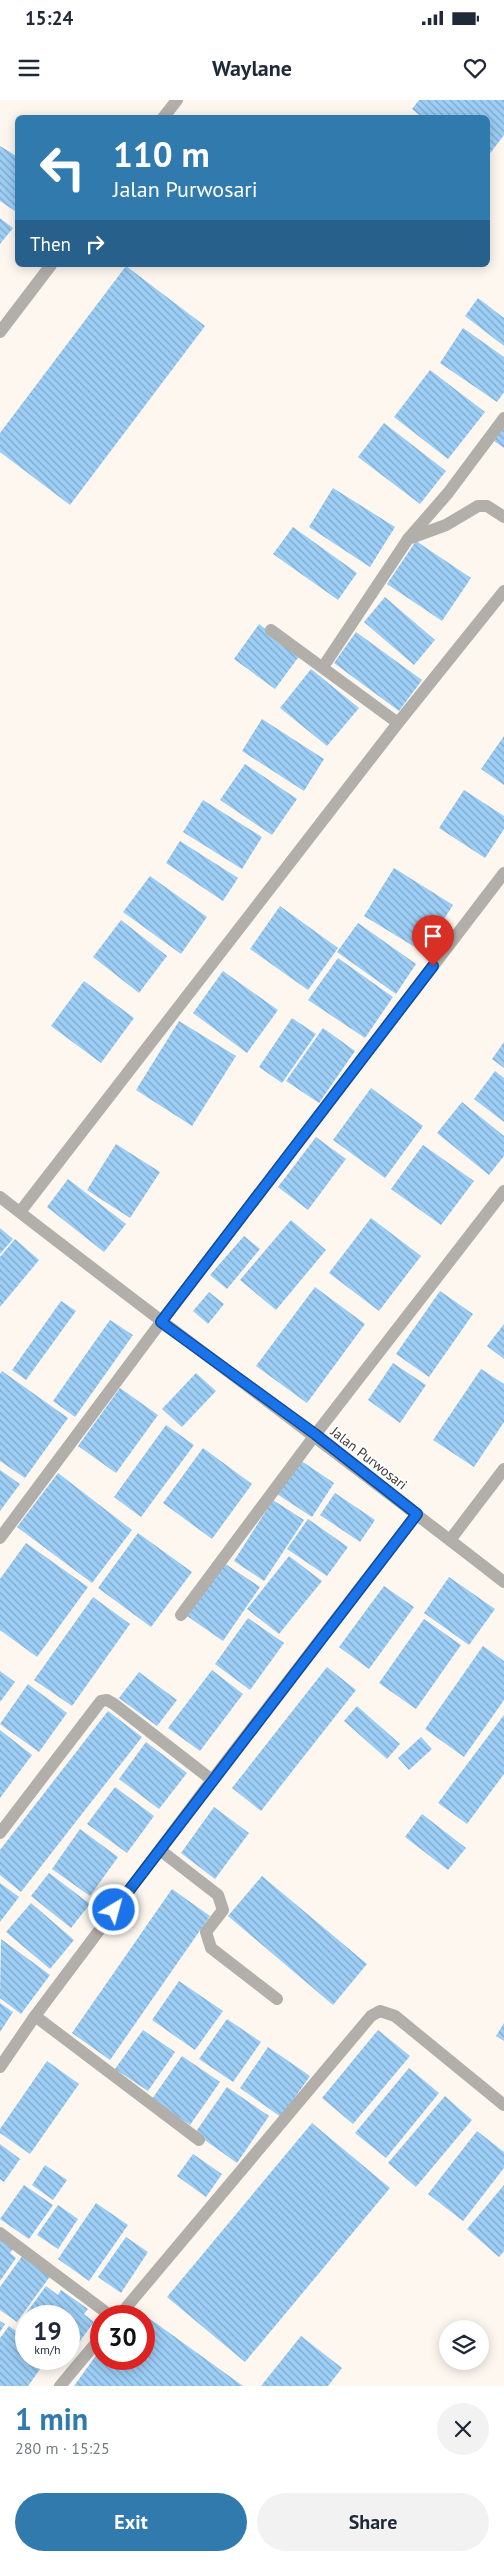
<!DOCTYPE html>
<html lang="en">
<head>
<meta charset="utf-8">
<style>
	:root { --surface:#fff; --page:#f2f2f3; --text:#1f2937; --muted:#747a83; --accent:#317aae }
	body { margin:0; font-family:"PT Sans",sans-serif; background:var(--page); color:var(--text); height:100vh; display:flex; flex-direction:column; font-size:19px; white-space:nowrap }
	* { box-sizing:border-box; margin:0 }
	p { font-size:16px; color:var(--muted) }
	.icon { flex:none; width:28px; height:28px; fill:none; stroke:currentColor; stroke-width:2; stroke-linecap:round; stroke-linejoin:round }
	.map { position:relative; height:2286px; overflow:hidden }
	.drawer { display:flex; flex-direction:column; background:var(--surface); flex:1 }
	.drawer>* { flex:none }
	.hud { position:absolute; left:15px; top:15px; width:475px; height:152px; border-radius:8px; box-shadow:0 2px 12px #0003; background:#317aae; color:#fff; overflow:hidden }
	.buttons { position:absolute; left:439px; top:2220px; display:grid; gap:10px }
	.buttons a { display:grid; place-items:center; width:50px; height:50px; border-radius:50%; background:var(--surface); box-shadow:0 2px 12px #0003; font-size:25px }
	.speed { position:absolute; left:15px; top:2205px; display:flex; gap:10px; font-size:25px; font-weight:700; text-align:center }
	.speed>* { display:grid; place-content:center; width:65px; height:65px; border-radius:50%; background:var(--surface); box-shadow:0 2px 12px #0003; line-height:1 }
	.speed small { font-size:12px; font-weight:400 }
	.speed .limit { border:8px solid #d22; background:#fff; color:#111 }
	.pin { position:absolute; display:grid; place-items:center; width:42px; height:42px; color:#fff; margin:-51px -21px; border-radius:50% 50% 50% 0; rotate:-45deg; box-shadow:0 0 5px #0007 }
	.pin .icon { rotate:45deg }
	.me { position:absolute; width:55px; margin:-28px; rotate:37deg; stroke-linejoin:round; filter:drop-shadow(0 0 4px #0008) }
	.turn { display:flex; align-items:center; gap:18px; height:105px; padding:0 15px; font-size:22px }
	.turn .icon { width:65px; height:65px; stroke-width:2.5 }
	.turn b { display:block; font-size:35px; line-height:42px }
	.then { display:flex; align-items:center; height:48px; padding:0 15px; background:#0003; gap:10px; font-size:19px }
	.round { display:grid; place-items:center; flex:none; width:52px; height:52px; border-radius:26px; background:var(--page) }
	.summary { display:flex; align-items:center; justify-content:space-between; height:85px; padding:0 15px }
	h1 { font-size:30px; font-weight:700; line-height:38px; color:var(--accent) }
	.cta { display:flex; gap:10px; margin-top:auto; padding:10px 15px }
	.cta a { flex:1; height:58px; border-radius:30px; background:var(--accent); color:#fff; font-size:20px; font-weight:700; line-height:58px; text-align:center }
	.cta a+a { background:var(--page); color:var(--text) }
	.status { display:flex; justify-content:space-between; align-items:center; height:35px; padding:0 25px; background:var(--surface); direction:ltr }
	.status svg { height:14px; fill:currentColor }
	header { display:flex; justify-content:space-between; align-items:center; height:65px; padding:0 15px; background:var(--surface); font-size:22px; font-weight:700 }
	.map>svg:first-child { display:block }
	.building { fill:url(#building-back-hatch) }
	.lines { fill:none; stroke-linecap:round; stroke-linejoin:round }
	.minor { stroke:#b2afab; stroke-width:12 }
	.route-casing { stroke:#114b97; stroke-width:12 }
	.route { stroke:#1a73e8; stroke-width:9 }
	.labels { text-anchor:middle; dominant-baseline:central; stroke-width:4; stroke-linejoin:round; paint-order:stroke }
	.street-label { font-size:14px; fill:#3d3a37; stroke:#fff }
</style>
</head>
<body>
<div class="status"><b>15:24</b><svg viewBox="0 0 49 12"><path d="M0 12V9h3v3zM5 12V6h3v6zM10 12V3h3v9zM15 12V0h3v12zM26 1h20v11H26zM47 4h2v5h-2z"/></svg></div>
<header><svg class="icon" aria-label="menu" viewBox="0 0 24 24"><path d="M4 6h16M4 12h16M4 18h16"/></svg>Waylane<svg class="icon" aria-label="heart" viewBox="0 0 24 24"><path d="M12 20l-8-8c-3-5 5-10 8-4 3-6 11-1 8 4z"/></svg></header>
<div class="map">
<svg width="504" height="2286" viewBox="0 0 504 2286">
	<defs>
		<pattern id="building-back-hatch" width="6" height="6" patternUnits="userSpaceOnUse" patternTransform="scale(1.25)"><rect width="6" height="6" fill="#9ccef6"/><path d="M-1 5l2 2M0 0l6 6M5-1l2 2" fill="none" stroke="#80a8c8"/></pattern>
	</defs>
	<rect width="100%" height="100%" fill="#fef7f0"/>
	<g class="building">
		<path d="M 419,0 L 504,0 L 504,35 L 488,56 L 488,18 L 423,18 L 412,9 Z"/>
		<path d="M 0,46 L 18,57 L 18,113 L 0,101 Z"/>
		<path d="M 0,118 L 13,128 L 0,144 Z"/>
		<path d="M 126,166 L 205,226 L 70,405 L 0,352 L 0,333 Z"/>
		<path d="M 478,198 L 504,218 L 504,246 L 465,216 Z"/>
		<path d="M 463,228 L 504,257 L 504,292 L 497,302 L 440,263 Z"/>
		<path d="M 430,270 L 485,312 L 448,359 L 394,317 Z"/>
		<path d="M 384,323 L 446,371 L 420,404 L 358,357 Z"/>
		<path d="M 504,327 L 504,348 L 494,341 Z"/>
		<path d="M 333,388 L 395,427 L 370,467 L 309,427 Z"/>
		<path d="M 293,427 L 357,473 L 338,500 L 273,454 Z"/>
		<path d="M 416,441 L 471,478 L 442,521 L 387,484 Z"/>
		<path d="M 385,497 L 435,540 L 414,565 L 364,522 Z"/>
		<path d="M 259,524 L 300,555 L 275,589 L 234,559 Z"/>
		<path d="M 356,532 L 422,580 L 399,611 L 334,563 Z"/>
		<path d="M 311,569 L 359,608 L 327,646 L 280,608 Z"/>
		<path d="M 262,619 L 324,659 L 304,691 L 242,651 Z"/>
		<path d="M 504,636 L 504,685 L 481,669 Z"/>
		<path d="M 245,664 L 297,699 L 272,735 L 220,700 Z"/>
		<path d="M 464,690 L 504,716 L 504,729 L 485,758 L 439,728 Z"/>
		<path d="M 203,700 L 262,737 L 242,769 L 183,732 Z"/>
		<path d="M 180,741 L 238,778 L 223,801 L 166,763 Z"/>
		<path d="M 394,768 L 453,805 L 423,852 L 364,816 Z"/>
		<path d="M 150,776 L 207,817 L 181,854 L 123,812 Z"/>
		<path d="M 280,806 L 338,848 L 308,890 L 250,849 Z"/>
		<path d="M 121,820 L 167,856 L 139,893 L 93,857 Z"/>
		<path d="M 358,823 L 416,864 L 396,894 L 337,852 Z"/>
		<path d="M 338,858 L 393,897 L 365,938 L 308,900 Z"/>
		<path d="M 223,871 L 278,910 L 247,953 L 193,913 Z"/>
		<path d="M 84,881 L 134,918 L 101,963 L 51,926 Z"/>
		<path d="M 292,918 L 316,934 L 282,983 L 259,967 Z"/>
		<path d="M 179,921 L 236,956 L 192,1026 L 136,990 Z"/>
		<path d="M 323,928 L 355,951 L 319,1003 L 286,981 Z"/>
		<path d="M 504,942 L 504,968 L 492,959 Z"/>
		<path d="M 495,971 L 504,978 L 504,1022 L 474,999 Z"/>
		<path d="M 371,988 L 423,1026 L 385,1078 L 333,1040 Z"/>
		<path d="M 462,1002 L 504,1036 L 504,1056 L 489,1075 L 437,1033 Z"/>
		<path d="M 316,1037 L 346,1059 L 308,1110 L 278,1087 Z"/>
		<path d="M 116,1044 L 160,1072 L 130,1118 L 87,1090 Z"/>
		<path d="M 423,1045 L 474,1081 L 441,1125 L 391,1089 Z"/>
		<path d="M 68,1079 L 126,1124 L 104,1152 L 47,1107 Z"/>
		<path d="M 371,1118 L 421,1156 L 379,1211 L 329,1173 Z"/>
		<path d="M 291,1120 L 326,1150 L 276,1210 L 240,1180 Z"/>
		<path d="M 0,1128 L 13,1139 L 0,1154 Z"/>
		<path d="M 244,1136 L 260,1149 L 227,1189 L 210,1175 Z"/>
		<path d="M 15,1139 L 39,1160 L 0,1207 L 0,1157 Z"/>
		<path d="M 315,1187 L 365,1224 L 307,1303 L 256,1266 Z"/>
		<path d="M 440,1191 L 473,1214 L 429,1277 L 396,1254 Z"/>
		<path d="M 209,1192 L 224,1204 L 208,1224 L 193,1211 Z"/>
		<path d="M 61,1201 L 76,1211 L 26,1280 L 12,1270 Z"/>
		<path d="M 110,1220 L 133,1235 L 75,1317 L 53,1301 Z"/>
		<path d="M 504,1224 L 504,1259 L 487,1246 Z"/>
		<path d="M 393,1263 L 426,1285 L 400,1323 L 368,1300 Z"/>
		<path d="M 481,1269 L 504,1284 L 504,1322 L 474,1367 L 433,1340 Z"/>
		<path d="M 2,1271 L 68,1318 L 25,1378 L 0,1361 L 0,1274 Z"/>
		<path d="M 196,1273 L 216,1291 L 182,1327 L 162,1309 Z"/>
		<path d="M 120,1288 L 158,1315 L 116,1373 L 78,1346 Z"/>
		<path d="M 166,1325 L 194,1345 L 141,1417 L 114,1397 Z"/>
		<path d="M 203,1348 L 252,1384 L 212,1439 L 163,1403 Z"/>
		<path d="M 300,1360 L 334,1383 L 312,1417 L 277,1394 Z"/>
		<path d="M 0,1370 L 20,1384 L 0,1411 Z"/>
		<path d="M 58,1373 L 132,1430 L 92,1483 L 17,1427 Z"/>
		<path d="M 335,1393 L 375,1420 L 360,1442 L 320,1415 Z"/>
		<path d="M 273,1400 L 304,1420 L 264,1481 L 234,1461 Z"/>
		<path d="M 308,1419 L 348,1447 L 327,1476 L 287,1449 Z"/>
		<path d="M 138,1433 L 192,1472 L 151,1527 L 98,1488 Z"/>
		<path d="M 26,1443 L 88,1487 L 37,1557 L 0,1530 L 0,1479 Z"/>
		<path d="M 289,1456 L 322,1481 L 279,1534 L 247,1509 Z"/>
		<path d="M 224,1463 L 260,1487 L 223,1541 L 187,1516 Z"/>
		<path d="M 449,1477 L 495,1509 L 469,1545 L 424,1513 Z"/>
		<path d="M 384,1486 L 414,1507 L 369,1569 L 339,1547 Z"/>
		<path d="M 93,1497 L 130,1524 L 72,1606 L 34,1580 Z"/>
		<path d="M 248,1518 L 284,1543 L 250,1590 L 215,1564 Z"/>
		<path d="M 424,1519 L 461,1545 L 416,1609 L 379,1583 Z"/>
		<path d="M 483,1546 L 504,1561 L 504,1600 L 464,1657 L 425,1629 Z"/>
		<path d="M 327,1567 L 356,1590 L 261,1711 L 232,1688 Z"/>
		<path d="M 212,1570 L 243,1594 L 200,1651 L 168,1628 Z"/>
		<path d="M 0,1571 L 15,1582 L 0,1602 Z"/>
		<path d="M 139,1572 L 177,1600 L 157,1626 L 119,1598 Z"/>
		<path d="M 28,1584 L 67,1613 L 39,1652 L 0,1624 Z"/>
		<path d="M 357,1606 L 400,1644 L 387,1659 L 344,1621 Z"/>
		<path d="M 108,1611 L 142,1637 L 21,1792 L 0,1775 L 0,1750 Z"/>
		<path d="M 504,1615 L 504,1674 L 467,1724 L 438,1703 Z"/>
		<path d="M 0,1630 L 32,1655 L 0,1698 Z"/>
		<path d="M 421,1637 L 432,1649 L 409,1670 L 398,1658 Z"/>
		<path d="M 146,1642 L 187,1673 L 159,1709 L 119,1679 Z"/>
		<path d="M 115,1687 L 154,1716 L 127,1753 L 87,1724 Z"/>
		<path d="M 214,1707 L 249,1733 L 215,1779 L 181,1753 Z"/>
		<path d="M 422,1714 L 466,1748 L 448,1770 L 405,1737 Z"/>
		<path d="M 80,1729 L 118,1757 L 90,1796 L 52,1769 Z"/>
		<path d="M 49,1773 L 90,1804 L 71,1828 L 31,1796 Z"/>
		<path d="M 262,1776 L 367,1864 L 333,1905 L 228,1816 Z"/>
		<path d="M 0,1783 L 19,1797 L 0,1822 Z"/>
		<path d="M 172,1789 L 210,1816 L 110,1960 L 72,1933 Z"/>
		<path d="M 31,1803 L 74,1840 L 50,1869 L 6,1832 Z"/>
		<path d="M 1,1839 L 50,1875 L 21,1914 L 0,1898 Z"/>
		<path d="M 179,1881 L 223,1911 L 195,1950 L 152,1920 Z"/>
		<path d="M 0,1903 L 13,1912 L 0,1932 Z"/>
		<path d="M 227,1919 L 261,1942 L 233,1982 L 199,1959 Z"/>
		<path d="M 504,1923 L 504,1941 L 496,1936 Z"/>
		<path d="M 143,1930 L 175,1952 L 148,1991 L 115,1969 Z"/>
		<path d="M 378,1930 L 410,1956 L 353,2024 L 322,1998 Z"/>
		<path d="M 268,1947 L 310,1976 L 281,2017 L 240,1988 Z"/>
		<path d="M 182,1956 L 220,1982 L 190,2025 L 152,1999 Z"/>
		<path d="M 47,1961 L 79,1984 L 30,2054 L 0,2033 L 0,2029 Z"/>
		<path d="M 409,1968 L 439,1993 L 386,2058 L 355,2033 Z"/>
		<path d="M 227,1987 L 269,2016 L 237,2063 L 195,2033 Z"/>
		<path d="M 445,1996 L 472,2020 L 416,2087 L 388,2063 Z"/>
		<path d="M 312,2023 L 390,2088 L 245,2262 L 167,2197 Z"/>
		<path d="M 477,2031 L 504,2052 L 504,2068 L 463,2121 L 428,2094 Z"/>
		<path d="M 0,2044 L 20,2059 L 4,2082 L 0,2079 Z"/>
		<path d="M 193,2054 L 222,2074 L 206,2097 L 177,2076 Z"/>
		<path d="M 45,2065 L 67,2080 L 53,2100 L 32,2085 Z"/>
		<path d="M 24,2085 L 53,2105 L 29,2139 L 0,2119 Z"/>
		<path d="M 504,2085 L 504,2151 L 499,2157 L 467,2129 Z"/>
		<path d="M 96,2103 L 128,2125 L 89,2181 L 58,2159 Z"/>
		<path d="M 58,2105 L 78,2119 L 58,2149 L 37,2135 Z"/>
		<path d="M 0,2136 L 14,2147 L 10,2153 L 16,2158 L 0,2181 Z"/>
		<path d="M 126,2137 L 148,2152 L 121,2193 L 98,2177 Z"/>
		<path d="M 23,2155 L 51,2175 L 17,2222 L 0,2210 L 0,2187 Z"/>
		<path d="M 46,2186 L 58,2195 L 61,2190 L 88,2209 L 84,2214 L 94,2222 L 69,2256 L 69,2216 L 26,2216 L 26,2228 L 19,2223 Z"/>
		<path d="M 138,2210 L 146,2216 L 243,2286 L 74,2286 L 97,2254 L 99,2255 L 101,2253 L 101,2259 L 144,2259 L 144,2216 L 134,2216 Z"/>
		<path d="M 0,2221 L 5,2224 L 0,2232 Z"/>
		<path d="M 9,2226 L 26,2238 L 26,2259 L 46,2261 L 28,2286 L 0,2286 L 0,2238 Z"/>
		<path d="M 301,2236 L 342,2268 L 328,2286 L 261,2286 Z"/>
	</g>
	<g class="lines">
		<g class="minor">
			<path d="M 163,18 L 177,0"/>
			<path d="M 0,232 L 51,165"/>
			<path d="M 408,439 L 446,425 L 478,406 L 487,406 L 504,417"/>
			<path d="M 271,530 L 398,623"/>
			<path d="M 323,567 L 408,439 L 448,393 L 504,318"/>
			<path d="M 0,1097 C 167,1227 337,1352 504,1482"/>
			<path d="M 20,1112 L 398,623 L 504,491"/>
			<path d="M 0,1438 L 161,1222 L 504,773"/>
			<path d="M 450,1440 L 504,1369"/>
			<path d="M 181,1515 L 315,1335 L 504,1091"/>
			<path d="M 0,1733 L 101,1601 L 107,1600 L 114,1604 L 212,1680"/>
			<path d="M 160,1750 L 218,1795 L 223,1810 L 206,1832 L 211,1848 L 277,1899"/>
			<path d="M 35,1916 L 199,2040"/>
			<path d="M 0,1967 L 35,1916 L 212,1680 L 417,1414"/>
			<path d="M 0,2133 L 111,2216"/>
			<path d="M 119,2216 L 371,1916 L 380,1911 L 395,1916 L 504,2005"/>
			<path d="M 60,2286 L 101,2237"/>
		</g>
	</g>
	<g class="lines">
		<defs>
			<path id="route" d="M 114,1810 L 417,1414 L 315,1334 L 161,1222 L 433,866"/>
		</defs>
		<use href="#route" class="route-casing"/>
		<use href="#route" class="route"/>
	</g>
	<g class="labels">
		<g class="street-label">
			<text transform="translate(369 1358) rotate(38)">Jalan Purwosari</text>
		</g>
	</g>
</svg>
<div class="buttons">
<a><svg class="icon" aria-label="layers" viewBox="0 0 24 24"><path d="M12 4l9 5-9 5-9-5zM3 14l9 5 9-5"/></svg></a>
</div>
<div class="speed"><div>19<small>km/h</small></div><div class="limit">30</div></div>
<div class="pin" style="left:433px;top:866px;background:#d93025"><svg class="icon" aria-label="arrive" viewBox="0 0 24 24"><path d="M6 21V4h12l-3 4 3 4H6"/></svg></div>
<svg class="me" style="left:114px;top:1810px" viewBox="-20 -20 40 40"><circle r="17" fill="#1a73e8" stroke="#fff" stroke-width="3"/><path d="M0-11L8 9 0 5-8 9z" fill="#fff"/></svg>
<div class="hud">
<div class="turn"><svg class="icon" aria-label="left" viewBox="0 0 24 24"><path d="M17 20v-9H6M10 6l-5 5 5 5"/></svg><div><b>110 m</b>Jalan Purwosari</div></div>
<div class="then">Then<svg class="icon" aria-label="right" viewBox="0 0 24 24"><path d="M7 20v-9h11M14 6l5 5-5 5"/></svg></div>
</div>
</div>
<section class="drawer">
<div class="summary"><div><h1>1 min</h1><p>280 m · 15:25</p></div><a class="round"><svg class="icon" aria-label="close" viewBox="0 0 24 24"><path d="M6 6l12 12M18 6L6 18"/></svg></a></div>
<div class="cta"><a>Exit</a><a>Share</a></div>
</section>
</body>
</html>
